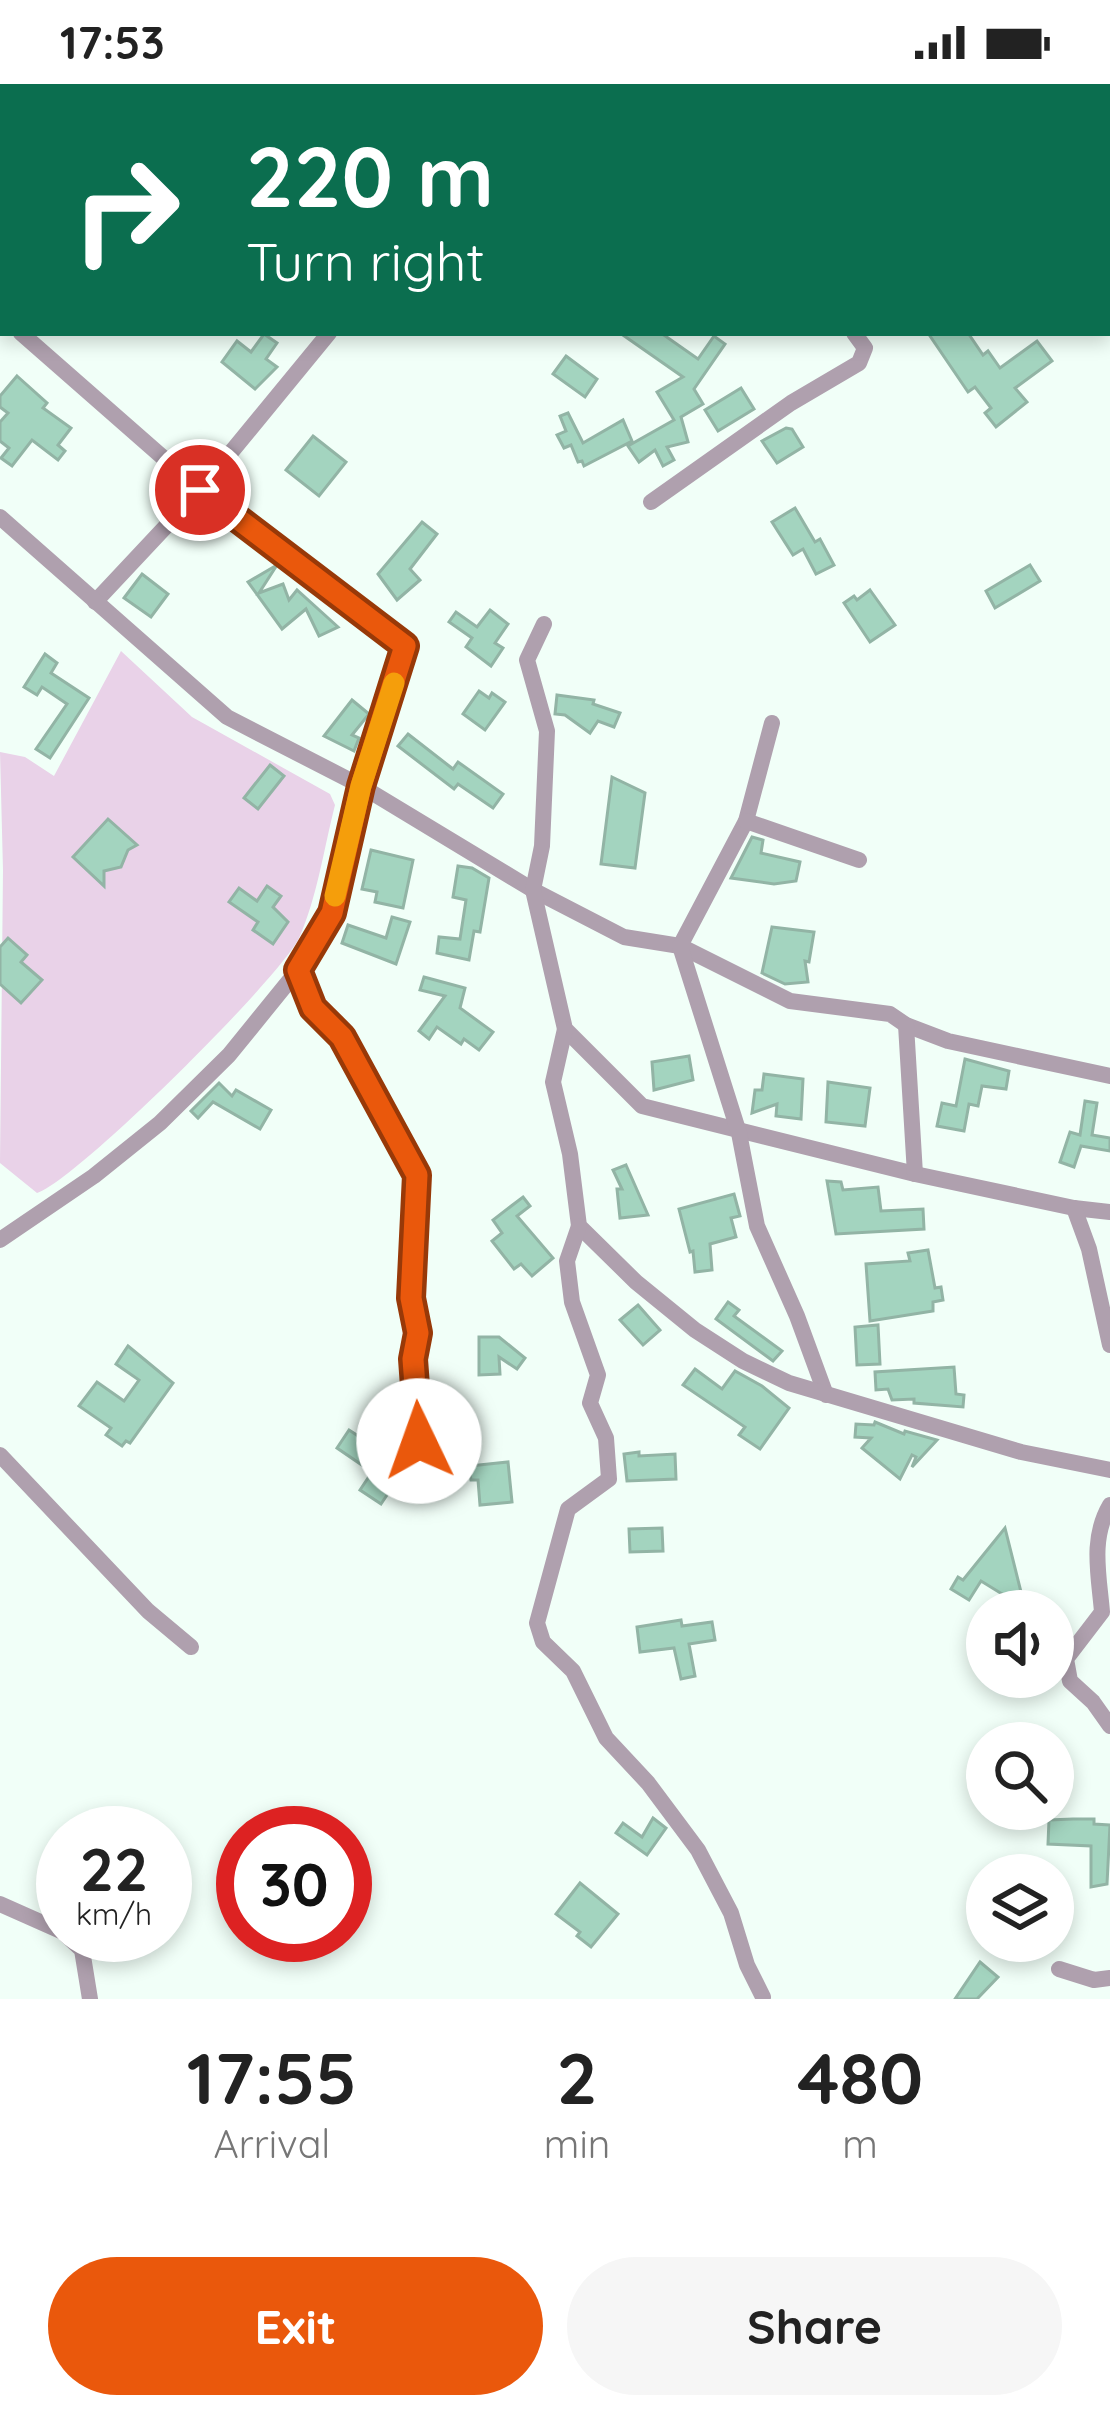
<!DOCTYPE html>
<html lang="en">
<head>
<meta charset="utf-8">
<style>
	:root { --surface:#fff; --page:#f6f6f6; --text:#222; --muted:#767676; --accent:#ea580c }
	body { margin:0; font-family:Quicksand,sans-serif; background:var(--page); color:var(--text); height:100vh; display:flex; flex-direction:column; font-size:45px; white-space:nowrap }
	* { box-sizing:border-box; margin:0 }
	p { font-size:39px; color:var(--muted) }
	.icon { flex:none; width:66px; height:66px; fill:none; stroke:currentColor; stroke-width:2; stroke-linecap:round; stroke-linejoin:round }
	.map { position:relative; height:1915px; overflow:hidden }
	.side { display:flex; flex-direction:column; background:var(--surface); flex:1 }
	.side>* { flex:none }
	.guide { position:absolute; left:0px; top:0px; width:1110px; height:252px; box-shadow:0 6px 18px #0003; background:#0b6e4f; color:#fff; overflow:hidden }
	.controls { position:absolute; left:966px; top:1506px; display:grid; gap:24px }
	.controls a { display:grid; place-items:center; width:108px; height:108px; border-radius:50%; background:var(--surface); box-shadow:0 6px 18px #0003; font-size:60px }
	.speed { position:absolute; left:36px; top:1722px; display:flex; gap:24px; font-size:60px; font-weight:700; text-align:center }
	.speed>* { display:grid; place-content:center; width:156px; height:156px; border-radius:50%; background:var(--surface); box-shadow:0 6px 18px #0003; line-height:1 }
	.speed small { font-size:30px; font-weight:400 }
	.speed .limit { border:18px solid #d22; background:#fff; color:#111 }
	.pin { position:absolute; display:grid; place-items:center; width:102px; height:102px; color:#fff; margin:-51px; border:6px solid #fff; border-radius:50%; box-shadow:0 3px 12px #0007 }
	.me { position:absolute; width:132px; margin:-66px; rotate:357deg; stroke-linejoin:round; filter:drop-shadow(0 0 9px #0008) }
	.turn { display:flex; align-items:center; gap:42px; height:252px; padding:0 48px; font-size:54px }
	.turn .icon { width:156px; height:156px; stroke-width:2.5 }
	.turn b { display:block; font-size:84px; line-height:102px }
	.eta { display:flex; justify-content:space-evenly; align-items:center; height:204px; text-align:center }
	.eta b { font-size:72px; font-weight:700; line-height:84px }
	.cta { display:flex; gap:24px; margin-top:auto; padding:24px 48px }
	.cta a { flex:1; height:138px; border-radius:72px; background:var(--accent); color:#fff; font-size:48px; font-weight:700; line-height:138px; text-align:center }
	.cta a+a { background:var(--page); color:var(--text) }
	.status { display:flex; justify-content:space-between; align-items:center; height:84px; padding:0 60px; background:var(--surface); direction:ltr }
	.status svg { height:33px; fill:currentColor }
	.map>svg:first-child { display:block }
	.green { fill:#e9d2e8 }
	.building { fill:#a3d4bf; stroke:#92b4a5; stroke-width:3 }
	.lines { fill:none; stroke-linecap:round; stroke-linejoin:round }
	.street { stroke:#afa0ae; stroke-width:16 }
	.route-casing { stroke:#983908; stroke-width:30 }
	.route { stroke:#ea580c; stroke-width:21 }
	.slow { stroke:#f59e0b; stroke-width:21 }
</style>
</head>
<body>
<div class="status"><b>17:53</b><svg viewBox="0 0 49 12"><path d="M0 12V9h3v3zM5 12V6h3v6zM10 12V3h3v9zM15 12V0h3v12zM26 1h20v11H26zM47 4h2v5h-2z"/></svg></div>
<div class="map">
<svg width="1110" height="1915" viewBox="0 0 1110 1915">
	<rect width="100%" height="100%" fill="#f1fff8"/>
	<path class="green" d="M 121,567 L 192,633 L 330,710 L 335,721 C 324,764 317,814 299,854 C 280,894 76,1097 37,1109 L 0,1079 L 3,786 L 0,668 L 25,673 L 54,692 Z"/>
	<g class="building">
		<path d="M 620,249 L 661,249 L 698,275 L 714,252 L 725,260 L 694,305 L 703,320 L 681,333 L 688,358 L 667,363 L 674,376 L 663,382 L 655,366 L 639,378 L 628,362 L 674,336 L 657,308 L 683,293 Z"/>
		<path d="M 928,249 L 968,249 L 983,271 L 988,267 L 1000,284 L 1037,257 L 1052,277 L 1015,304 L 1027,318 L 996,343 L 985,329 L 991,324 L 975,303 L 968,308 Z"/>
		<path d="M 264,250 L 277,259 L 266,275 L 277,283 L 255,305 L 222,278 L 237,257 L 251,268 Z"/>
		<path d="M 566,272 L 597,295 L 585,313 L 553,290 Z"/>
		<path d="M 17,292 L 47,319 L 43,324 L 71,344 L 58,361 L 65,367 L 58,376 L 32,356 L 12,382 L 1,374 L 9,364 L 0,357 L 0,338 L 8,329 L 0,323 L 0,312 Z"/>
		<path d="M 741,304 L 754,325 L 718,347 L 705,326 Z"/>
		<path d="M 568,329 L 583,359 L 623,336 L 632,357 L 584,382 L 582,377 L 578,378 L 571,361 L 564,364 L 557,351 L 566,347 L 560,332 Z"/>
		<path d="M 786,344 L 792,345 L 803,363 L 777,379 L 762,357 Z"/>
		<path d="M 313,352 L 346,378 L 319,412 L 286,386 Z"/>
		<path d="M 795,424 L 815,458 L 820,455 L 834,481 L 816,490 L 803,465 L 793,471 L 772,438 Z"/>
		<path d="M 422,438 L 437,450 L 410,485 L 420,496 L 397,516 L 378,490 Z"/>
		<path d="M 277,481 L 259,509 L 283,500 L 289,516 L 297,506 L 338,543 L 319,552 L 306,525 L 282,545 L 248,498 Z"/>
		<path d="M 1030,481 L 1040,497 L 995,524 L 986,507 Z"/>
		<path d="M 142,490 L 168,510 L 151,533 L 124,514 Z"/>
		<path d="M 870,506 L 895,541 L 870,558 L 844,519 L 854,512 L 857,516 Z"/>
		<path d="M 490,526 L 508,540 L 495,559 L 503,564 L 491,582 L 466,563 L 472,554 L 449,538 L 456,528 L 477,543 Z"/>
		<path d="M 45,570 L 57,579 L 51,589 L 89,614 L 50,674 L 36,665 L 67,620 L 42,603 L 37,611 L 24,603 Z"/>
		<path d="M 479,607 L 489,614 L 492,609 L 505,618 L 485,646 L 463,630 Z"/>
		<path d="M 557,611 L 594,616 L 593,620 L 620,629 L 614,643 L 598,637 L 590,649 L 565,631 L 555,630 Z"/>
		<path d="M 352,616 L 369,630 L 352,651 L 359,654 L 354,667 L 324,652 Z"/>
		<path d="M 408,650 L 453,685 L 458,678 L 503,710 L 493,724 L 458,700 L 454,705 L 398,662 Z"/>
		<path d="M 270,681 L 284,692 L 258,725 L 244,714 Z"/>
		<path d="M 612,693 L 645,709 L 635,784 L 601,780 Z"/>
		<path d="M 108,735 L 137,761 L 128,766 L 121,783 L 104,787 L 104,802 L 73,773 Z"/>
		<path d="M 752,753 L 763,756 L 761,769 L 800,778 L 796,797 L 774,800 L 731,794 Z"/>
		<path d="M 371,766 L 413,776 L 403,824 L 375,818 L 377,808 L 362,805 Z"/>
		<path d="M 458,782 L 472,784 L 489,794 L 480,848 L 474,847 L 469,876 L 437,869 L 439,853 L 460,855 L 466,816 L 453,813 Z"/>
		<path d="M 267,802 L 281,812 L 273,823 L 288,838 L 273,860 L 253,846 L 258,838 L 229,818 L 239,804 L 257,817 Z"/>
		<path d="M 392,833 L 410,838 L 396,880 L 342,859 L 348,841 L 386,854 Z"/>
		<path d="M 772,843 L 814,848 L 809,878 L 805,877 L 808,898 L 785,900 L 762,889 Z"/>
		<path d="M 8,854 L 27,871 L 21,878 L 42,896 L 21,919 L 0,900 L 0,863 Z"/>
		<path d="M 424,893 L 465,904 L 460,924 L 493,948 L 479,966 L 464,955 L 461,960 L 437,943 L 429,955 L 419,947 L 445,912 L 420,906 Z"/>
		<path d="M 689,972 L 693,996 L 654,1006 L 652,978 Z"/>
		<path d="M 965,975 L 1009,987 L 1006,1005 L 982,1002 L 978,1022 L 969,1020 L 964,1047 L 937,1042 L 942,1019 L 956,1022 Z"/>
		<path d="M 764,990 L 803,995 L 801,1035 L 776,1032 L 777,1020 L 752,1029 L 755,1006 L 762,1006 Z"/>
		<path d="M 828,998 L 870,1004 L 865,1042 L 826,1038 Z"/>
		<path d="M 219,999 L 232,1012 L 236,1006 L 271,1026 L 260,1045 L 213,1018 L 198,1034 L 191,1027 Z"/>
		<path d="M 1085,1017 L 1097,1019 L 1092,1051 L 1110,1054 L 1110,1067 L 1081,1062 L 1074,1083 L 1060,1078 L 1070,1048 L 1080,1051 Z"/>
		<path d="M 626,1081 L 648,1131 L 620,1134 L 617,1105 L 622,1105 L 613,1086 Z"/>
		<path d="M 827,1097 L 841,1098 L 843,1106 L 878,1103 L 881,1127 L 923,1125 L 924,1145 L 836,1150 Z"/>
		<path d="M 734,1110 L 740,1132 L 731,1134 L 736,1153 L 710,1160 L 712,1186 L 695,1188 L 693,1167 L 690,1168 L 679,1125 Z"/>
		<path d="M 523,1113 L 530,1122 L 517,1132 L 553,1174 L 532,1192 L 521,1180 L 514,1185 L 492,1157 L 502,1149 L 493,1136 Z"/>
		<path d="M 928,1166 L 935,1204 L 941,1203 L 943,1216 L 933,1218 L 933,1227 L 870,1237 L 866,1180 L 910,1177 L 908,1169 Z"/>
		<path d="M 728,1218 L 739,1226 L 734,1232 L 782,1267 L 773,1277 L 716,1235 Z"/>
		<path d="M 638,1221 L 660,1246 L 643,1261 L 620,1236 Z"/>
		<path d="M 878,1241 L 880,1280 L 857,1281 L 855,1243 Z"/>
		<path d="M 479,1253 L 499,1253 L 525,1274 L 517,1285 L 499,1273 L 500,1290 L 479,1291 Z"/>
		<path d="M 128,1262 L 173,1299 L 130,1359 L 126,1357 L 122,1362 L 106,1351 L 111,1344 L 79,1322 L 97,1298 L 124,1317 L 139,1296 L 116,1280 Z"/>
		<path d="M 954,1283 L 956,1310 L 964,1311 L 963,1323 L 914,1319 L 914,1315 L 892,1316 L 888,1305 L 876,1306 L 875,1288 Z"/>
		<path d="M 695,1285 L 722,1305 L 735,1287 L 762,1302 L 789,1324 L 760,1365 L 739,1351 L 745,1343 L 683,1301 Z"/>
		<path d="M 875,1338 L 904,1350 L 905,1347 L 937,1356 L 912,1383 L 916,1373 L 912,1371 L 900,1395 L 862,1364 L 871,1354 L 855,1353 L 856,1340 L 874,1341 Z"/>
		<path d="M 349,1346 L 369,1359 L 377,1348 L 407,1367 L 401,1377 L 407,1381 L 381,1420 L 360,1406 L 372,1388 L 337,1364 Z"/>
		<path d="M 639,1368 L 639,1372 L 675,1370 L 676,1395 L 627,1397 L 624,1370 Z"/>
		<path d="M 508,1378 L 512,1418 L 480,1421 L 478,1396 L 471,1396 L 469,1382 Z"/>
		<path d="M 662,1444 L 663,1467 L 630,1468 L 629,1445 Z"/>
		<path d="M 1005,1444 L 1025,1524 L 981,1497 L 969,1516 L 951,1505 L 958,1493 L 963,1496 Z"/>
		<path d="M 681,1536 L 682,1542 L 712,1538 L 715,1556 L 689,1560 L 695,1592 L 681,1595 L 674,1564 L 640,1568 L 637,1543 Z"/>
		<path d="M 653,1734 L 666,1744 L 647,1771 L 616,1749 L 623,1739 L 642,1753 Z"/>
		<path d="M 1073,1735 L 1094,1735 L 1094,1740 L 1110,1741 L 1107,1800 L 1091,1803 L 1091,1762 L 1048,1760 L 1049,1736 Z"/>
		<path d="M 580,1799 L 618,1830 L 591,1863 L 577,1852 L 580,1848 L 556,1830 Z"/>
		<path d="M 980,1878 L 998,1893 L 977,1915 L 955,1915 Z"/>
	</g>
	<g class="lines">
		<g class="street">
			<path d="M 376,0 L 382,3"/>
			<path d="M 27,3 L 31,0"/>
			<path d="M 491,3 L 492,0"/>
			<path d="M 957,3 L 963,0"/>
			<path d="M 0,28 L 3,25"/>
			<path d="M 1107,142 L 1110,141"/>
			<path d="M 0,231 L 3,233"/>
			<path d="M 21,249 L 200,406 L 95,518"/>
			<path d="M 651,418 L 791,319 L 859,279 L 865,264 L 854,249"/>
			<path d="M 0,433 L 227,633 L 361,702 L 533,806 L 624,853 L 680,862 L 790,917 L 890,930 L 906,941 L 948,957 L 1110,992"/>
			<path d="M 544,540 L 527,576 L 547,647 L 542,762 L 533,806 L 565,945 L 642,1022 L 915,1090 L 1074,1124 L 1110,1128"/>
			<path d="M 772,639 L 746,737 L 680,862 L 739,1049 L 757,1142 L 797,1232 L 826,1311"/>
			<path d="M 746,737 L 859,776"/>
			<path d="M 298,886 L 313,924 L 342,953 L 417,1091 L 411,1214 L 418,1249 L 413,1275 L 419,1357"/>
			<path d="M 906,941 L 915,1090"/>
			<path d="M 565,945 L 553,998 L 570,1070 L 579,1142 L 636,1198 L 695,1246 L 743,1277 L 789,1299 L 1021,1368 L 1110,1386"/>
			<path d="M 1074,1124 L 1089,1165 L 1110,1261"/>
			<path d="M 579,1142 L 567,1177 L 572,1218 L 598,1291 L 590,1319 L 606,1354 L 609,1395 L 568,1425 L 537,1539 L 543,1558 L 573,1587 L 606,1654 L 648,1699 L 698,1766 L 731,1829 L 747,1881 L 763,1913"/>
			<path d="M 0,1156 L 94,1092 L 160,1039 L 229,971 L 298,886 L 331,829 L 361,702 L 405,562 L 200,406 L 329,249"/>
			<path d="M 0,1371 L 148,1527 L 191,1563"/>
			<path d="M 1110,1421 C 1090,1455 1099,1491 1102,1528 L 1066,1575 L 1070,1597 L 1093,1618 L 1110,1642"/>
			<path d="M 0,1820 L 63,1848"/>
			<path d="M 66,1851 L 82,1866 L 90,1915"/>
			<path d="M 1059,1885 L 1094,1896 L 1110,1894"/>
		</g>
	</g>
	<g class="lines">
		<defs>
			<path id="route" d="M 200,406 L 405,562 L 361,702 L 332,829 L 298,886 L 313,924 L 342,953 L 417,1091 L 411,1214 L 418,1249 L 413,1275 L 419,1357"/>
		</defs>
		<use href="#route" class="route-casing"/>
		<use href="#route" class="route"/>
		<path class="slow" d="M 335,812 L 361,702 L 394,599"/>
	</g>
</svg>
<div class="controls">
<a><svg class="icon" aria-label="sound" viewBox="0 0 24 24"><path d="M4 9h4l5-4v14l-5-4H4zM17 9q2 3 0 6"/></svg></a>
<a><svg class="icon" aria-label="search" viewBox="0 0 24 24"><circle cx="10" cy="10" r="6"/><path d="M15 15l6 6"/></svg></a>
<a><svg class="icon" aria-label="layers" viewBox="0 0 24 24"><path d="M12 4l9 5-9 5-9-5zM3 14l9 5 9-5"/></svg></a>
</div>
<div class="speed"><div>22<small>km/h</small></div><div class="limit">30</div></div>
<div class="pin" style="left:200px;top:406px;background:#d93025"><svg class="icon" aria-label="arrive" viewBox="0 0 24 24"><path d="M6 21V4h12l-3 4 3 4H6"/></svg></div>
<svg class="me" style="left:419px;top:1357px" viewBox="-20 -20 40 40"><circle r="19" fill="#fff"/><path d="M0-13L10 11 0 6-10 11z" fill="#ea580c"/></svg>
<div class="guide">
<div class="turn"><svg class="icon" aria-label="right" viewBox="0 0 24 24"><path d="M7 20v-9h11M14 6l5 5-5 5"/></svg><div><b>220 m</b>Turn right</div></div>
</div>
</div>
<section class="side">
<div class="eta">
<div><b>17:55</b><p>Arrival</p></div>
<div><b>2</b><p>min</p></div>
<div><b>480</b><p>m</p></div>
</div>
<div class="cta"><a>Exit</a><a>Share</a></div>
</section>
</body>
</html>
